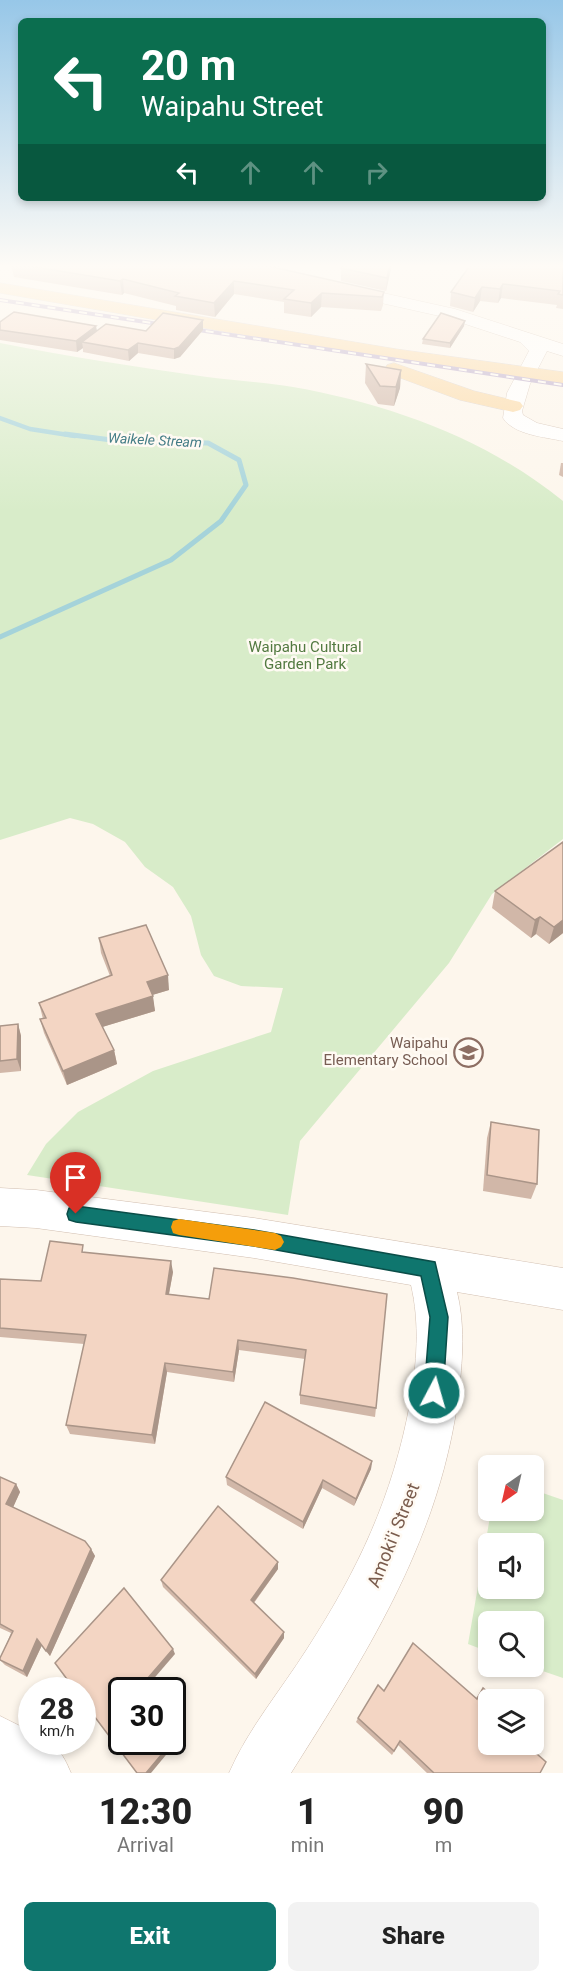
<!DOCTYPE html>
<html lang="en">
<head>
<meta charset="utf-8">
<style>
	:root { --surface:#fff; --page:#f2f2f2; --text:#222; --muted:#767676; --accent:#0f766e }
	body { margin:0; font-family:Roboto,sans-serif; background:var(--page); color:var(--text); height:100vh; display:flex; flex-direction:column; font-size:22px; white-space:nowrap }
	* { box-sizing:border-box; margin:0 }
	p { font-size:20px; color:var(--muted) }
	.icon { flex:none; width:33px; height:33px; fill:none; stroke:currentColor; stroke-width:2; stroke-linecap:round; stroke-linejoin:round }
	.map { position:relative; height:1773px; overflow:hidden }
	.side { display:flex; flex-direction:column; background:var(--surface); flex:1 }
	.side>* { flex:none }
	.banner { position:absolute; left:18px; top:18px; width:528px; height:183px; border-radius:9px; box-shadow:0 3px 9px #0003; background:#0b6e4f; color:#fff; overflow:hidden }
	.needle { width:39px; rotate:214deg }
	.buttons { position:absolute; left:478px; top:1455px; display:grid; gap:12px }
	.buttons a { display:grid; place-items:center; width:66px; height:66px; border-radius:9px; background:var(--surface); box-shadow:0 3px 9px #0003; font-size:30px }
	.speed { position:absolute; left:18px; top:1677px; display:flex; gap:12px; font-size:30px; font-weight:700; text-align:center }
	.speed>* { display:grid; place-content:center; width:78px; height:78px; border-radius:50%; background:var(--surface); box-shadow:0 3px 9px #0003; line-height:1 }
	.speed small { font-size:15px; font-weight:400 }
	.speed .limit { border:3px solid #111; border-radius:9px; background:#fff; color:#111 }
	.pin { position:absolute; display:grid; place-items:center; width:51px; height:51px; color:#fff; margin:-62px -26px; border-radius:50% 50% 50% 0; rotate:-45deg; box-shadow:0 0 6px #0007 }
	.pin .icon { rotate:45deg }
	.me { position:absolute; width:66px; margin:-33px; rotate:6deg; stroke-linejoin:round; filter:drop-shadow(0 0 4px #0008) }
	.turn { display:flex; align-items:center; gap:21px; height:126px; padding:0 24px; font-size:27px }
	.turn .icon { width:78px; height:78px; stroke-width:2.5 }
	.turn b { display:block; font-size:42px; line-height:51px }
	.lanes { display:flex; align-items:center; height:57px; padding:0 24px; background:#0003; justify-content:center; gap:30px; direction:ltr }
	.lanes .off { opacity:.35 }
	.eta { display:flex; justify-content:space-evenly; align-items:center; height:102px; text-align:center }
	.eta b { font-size:36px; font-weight:800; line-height:42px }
	.cta { display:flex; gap:12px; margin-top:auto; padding:12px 24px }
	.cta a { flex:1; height:69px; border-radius:9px; background:var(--accent); color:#fff; font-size:24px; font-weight:800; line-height:69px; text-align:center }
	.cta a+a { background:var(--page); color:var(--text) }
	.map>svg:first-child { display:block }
	.green { fill:#d8ecc9; fill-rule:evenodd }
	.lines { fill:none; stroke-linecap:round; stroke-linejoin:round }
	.stream-far1 { stroke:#a5d3da; stroke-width:4.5 }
	.stream { stroke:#a5d3da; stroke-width:5 }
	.minor-casing { stroke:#d1beb0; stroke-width:1 }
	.major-casing { stroke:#dad1cd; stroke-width:1 }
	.minor { fill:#fff; fill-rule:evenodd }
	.major { fill:#fbd9a5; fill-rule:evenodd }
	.rail-casing { stroke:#b9a8c9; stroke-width:4 }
	.rail { stroke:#fffaf3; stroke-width:2; stroke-dasharray:8; stroke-linecap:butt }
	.wall { fill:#d1b7a8 }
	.shaded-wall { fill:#aa9588 }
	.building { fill:#f3d5c3; stroke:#aa9588; stroke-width:1.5 }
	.route { fill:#0f766e; stroke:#0a4d48; stroke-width:1.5 }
	.slow { fill:#f59e0b }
	.labels { text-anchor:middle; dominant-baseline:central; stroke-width:5; stroke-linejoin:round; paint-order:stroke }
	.far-water-label { font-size:14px; font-style:italic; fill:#437c86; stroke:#fffaf3 }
	.park-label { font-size:15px; fill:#537a41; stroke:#fffaf3 }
	.education-label { font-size:15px; fill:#785e54; stroke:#fffaf3; text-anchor:end }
	.near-street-label { font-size:18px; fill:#7a5c4d; stroke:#fffaf3 }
</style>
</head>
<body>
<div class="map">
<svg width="563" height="1773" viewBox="0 0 563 1773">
	<rect width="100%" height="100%" fill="#fdf6ec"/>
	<g class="green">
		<path d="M 0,343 C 69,357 138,367 207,377 C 236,381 265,382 293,387 C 390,404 487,439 563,501 L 563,839 L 492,894 L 449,963 L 300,1141 L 288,1215 L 27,1175 L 46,1144 L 78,1112 L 153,1071 L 271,1032 L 283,988 L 241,986 L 214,976 L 201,955 L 191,916 L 173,887 L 145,867 L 125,842 L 93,824 L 70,818 L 0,840 Z"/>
		<path d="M 534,1490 L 563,1500 L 563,1678 L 531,1667 L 534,1666 L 534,1622 L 489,1622 L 489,1652 L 468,1644 L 491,1511 L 534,1510 ZM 489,1544 L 534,1544 L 534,1588 L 489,1588 Z"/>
	</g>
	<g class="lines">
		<path class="stream-far1" d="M 0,418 L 30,429 L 75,436"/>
		<path class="stream" d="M 0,637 L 171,560 L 221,521 L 246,485 L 239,460 L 208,443 L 127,442 L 65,434"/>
		<defs>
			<g id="minor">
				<path d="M 338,283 L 455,309 L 563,344 L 563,356 L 547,351 L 530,384 L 522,411 L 523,415 L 537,423 L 563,429 L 563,441 C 545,437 514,435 503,418 L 507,393 L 529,351 L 520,342 L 444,317 L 332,292 L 330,288 Z"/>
				<path d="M 0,1188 L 36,1190 L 254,1218 L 563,1268 L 563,1310 L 457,1292 C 466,1329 462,1369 457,1406 C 436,1546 365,1656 291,1773 L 229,1773 C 248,1729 281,1690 307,1649 C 358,1570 393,1496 410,1403 C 417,1364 420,1323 411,1285 L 254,1258 L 36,1228 L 0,1226 Z"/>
				<path d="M 0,1716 L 32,1732 L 32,1742 C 56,1742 62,1752 71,1773 L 0,1773 Z"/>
			</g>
			<g id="major">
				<path d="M 0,283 L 396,349 L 563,372 L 563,384 L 396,361 L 0,293 Z"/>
				<path d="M 394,363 L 474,391 L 520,402 L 523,406 L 520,410 L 513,412 L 460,400 L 387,373 L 385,369 L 387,365 Z"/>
			</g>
		</defs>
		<use href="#minor" class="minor-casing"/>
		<use href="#major" class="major-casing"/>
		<use href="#minor" class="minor"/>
		<use href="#major" class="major"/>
		<defs>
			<path id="rail" d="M 0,300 L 563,385"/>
		</defs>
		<use href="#rail" class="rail-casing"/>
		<use href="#rail" class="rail"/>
	</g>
	<g class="wall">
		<path d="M 11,264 L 259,264 L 384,292 L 383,305 L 381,311 L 321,307 L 311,317 L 284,313 L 284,302 L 234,294 L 215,317 L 176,310 L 176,306 L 124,293 L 122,295 L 14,277 Z"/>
		<path d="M 264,264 L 283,264 L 279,268 Z"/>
		<path d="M 392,264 L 386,291 L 341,281 L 341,268 Z"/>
		<path d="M 563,264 L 563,309 L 556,308 L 557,305 L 501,298 L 498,303 L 480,301 L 473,312 L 450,306 L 451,292 Z"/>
		<path d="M 203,320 L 203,330 L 180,357 L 174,359 L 138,353 L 129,361 L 83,352 L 83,348 L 77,352 L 0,340 L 0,322 L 97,330 L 146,331 Z"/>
		<path d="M 464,326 L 450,348 L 422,344 L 423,339 Z"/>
		<path d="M 366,364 L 401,370 L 400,388 L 394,406 L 378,404 L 365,383 Z"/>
		<path d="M 561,463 L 563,463 L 563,477 L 559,475 Z"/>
		<path d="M 563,842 L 563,933 L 549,944 L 536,934 L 531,938 L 492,908 L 495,891 Z"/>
		<path d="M 99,938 L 169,990 L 152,995 L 155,1011 L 102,1027 L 114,1050 L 117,1064 L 67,1085 L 44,1033 L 40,1019 L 43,1019 L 39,1003 L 110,976 L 101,953 Z"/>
		<path d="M 18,1024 L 21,1036 L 21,1071 L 0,1073 L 0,1026 Z"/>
		<path d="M 491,1122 L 537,1184 L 531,1199 L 483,1191 L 487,1138 Z"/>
		<path d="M 86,1252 L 173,1272 L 169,1294 L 209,1299 L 214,1268 L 376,1408 L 375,1417 L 300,1404 L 300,1395 L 305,1359 L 239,1350 L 234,1382 L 167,1372 L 155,1444 L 70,1434 L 66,1425 L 84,1344 L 0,1337 L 0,1279 L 41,1281 Z"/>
		<path d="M 372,1461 L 371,1469 L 354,1506 L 322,1488 L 303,1529 L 227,1485 L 226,1477 Z"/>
		<path d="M 0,1477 L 16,1484 L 20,1492 L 13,1507 L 91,1549 L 95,1556 L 50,1656 L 42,1645 L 27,1677 L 5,1665 L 0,1660 L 11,1633 L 0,1628 Z"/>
		<path d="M 278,1569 L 254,1603 L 284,1638 L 256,1679 L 163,1587 L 161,1580 Z"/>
		<path d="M 483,1688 L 528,1746 L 540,1773 L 427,1773 L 398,1745 L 392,1755 L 356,1722 L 358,1718 L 384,1691 L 476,1698 Z"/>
	</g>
	<g class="shaded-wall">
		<path d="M 390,264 L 392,264 L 386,291 L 387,278 Z"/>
		<path d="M 123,279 L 124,293 L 122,295 L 120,281 Z"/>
		<path d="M 234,281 L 234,294 L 215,317 L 214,303 Z"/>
		<path d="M 503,284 L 501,298 L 498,303 L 500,289 Z"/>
		<path d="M 482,287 L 480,301 L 473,312 L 475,298 Z"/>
		<path d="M 322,293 L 321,307 L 311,317 L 311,303 Z"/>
		<path d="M 203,320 L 203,330 L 180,357 L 174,359 L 174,349 Z"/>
		<path d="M 465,321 L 464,326 L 450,348 L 450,343 Z"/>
		<path d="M 96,326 L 98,336 L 82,342 L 83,348 L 77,352 L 76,341 Z"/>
		<path d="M 138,343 L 138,353 L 129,361 L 128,350 Z"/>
		<path d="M 401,370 L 400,388 L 394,406 L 396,387 Z"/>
		<path d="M 540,917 L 536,934 L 531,938 L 535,920 Z"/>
		<path d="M 563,920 L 563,933 L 549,944 L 554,927 Z"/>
		<path d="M 168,975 L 169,990 L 149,996 L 147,982 Z"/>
		<path d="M 153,996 L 155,1011 L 99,1028 L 96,1014 Z"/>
		<path d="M 18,1024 L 21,1036 L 21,1071 L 17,1059 Z"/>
		<path d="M 114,1050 L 117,1064 L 67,1085 L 63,1071 Z"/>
		<path d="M 171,1261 L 173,1272 L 167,1304 L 166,1294 Z"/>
		<path d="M 238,1340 L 239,1350 L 234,1382 L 233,1372 Z"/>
		<path d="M 165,1363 L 167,1372 L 155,1444 L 152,1435 Z"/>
		<path d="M 372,1461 L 371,1469 L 354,1506 L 356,1499 Z"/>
		<path d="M 323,1480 L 322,1488 L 303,1529 L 303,1522 Z"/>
		<path d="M 16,1484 L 20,1492 L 11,1512 L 6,1504 Z"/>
		<path d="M 91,1549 L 95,1556 L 50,1656 L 46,1651 Z"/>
		<path d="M 278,1562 L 278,1569 L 251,1606 L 251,1600 Z"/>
		<path d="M 284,1632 L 284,1638 L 256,1679 L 255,1674 Z"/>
		<path d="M 37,1639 L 42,1645 L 27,1677 L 23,1671 Z"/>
		<path d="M 173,1649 L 175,1654 L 144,1690 L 141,1686 Z"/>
		<path d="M 178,1734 L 180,1738 L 151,1773 L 146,1773 Z"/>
	</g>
	<g class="building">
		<path d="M 17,264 L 259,264 L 384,292 L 382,297 L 322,293 L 311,303 L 284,299 L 294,290 L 234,281 L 214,303 L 175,296 L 179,293 L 123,279 L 120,281 Z"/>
		<path d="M 344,264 L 390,264 L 387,278 L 341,268 Z"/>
		<path d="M 471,264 L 563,264 L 563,295 L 558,294 L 560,291 L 503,284 L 500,289 L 482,287 L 475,298 L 451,292 Z"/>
		<path d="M 14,312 L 96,326 L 76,341 L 0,330 L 0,322 Z"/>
		<path d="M 163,313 L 203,320 L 179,347 L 174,349 L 138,343 L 128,350 L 82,342 L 106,324 L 146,331 Z"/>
		<path d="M 441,313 L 465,321 L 450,343 L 423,339 Z"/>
		<path d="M 366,364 L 401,370 L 396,387 L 380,386 Z"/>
		<path d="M 563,842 L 563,920 L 554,927 L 540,917 L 535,920 L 495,891 Z"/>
		<path d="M 146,925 L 168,975 L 147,982 L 153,996 L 96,1014 L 114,1050 L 63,1071 L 40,1019 L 46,1018 L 39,1003 L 112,975 L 99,938 Z"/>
		<path d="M 18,1024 L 17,1059 L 0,1061 L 0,1026 Z"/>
		<path d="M 491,1122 L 539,1130 L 537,1184 L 487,1175 Z"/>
		<path d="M 50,1241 L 83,1245 L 82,1252 L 171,1261 L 166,1294 L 209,1299 L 214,1268 L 293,1278 L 387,1294 L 376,1408 L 300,1395 L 306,1350 L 238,1340 L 233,1372 L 165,1363 L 152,1435 L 66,1425 L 86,1335 L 0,1328 L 0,1279 L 41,1281 Z"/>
		<path d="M 265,1402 L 372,1461 L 356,1499 L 323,1480 L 303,1522 L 226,1477 Z"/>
		<path d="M 0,1477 L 16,1484 L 6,1504 L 85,1541 L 91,1549 L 46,1651 L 37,1639 L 23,1671 L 0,1660 L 0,1658 L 13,1631 L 0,1624 Z"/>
		<path d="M 218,1506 L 278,1562 L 251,1600 L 284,1632 L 255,1674 L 161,1580 Z"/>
		<path d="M 124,1588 L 173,1649 L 141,1686 L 144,1690 L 122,1690 L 122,1742 L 172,1742 L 146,1773 L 137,1773 L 82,1700 L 82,1690 L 75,1690 L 55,1663 Z"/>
		<path d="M 413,1643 L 477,1699 L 483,1688 L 497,1700 L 489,1700 L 489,1744 L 529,1744 L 528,1746 L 546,1762 L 540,1773 L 434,1773 L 400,1741 L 394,1751 L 358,1718 L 378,1685 L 384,1691 Z"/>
		<path d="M 172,1727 L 178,1734 L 172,1741 Z"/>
	</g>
	<linearGradient id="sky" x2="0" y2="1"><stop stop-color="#97c7e8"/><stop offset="0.52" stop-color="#fefbf6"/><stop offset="1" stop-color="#fefbf6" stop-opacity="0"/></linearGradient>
	<rect width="563" height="512" fill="url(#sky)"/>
	<path class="route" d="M 76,1206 L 254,1230 L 435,1262 L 448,1317 L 443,1393 L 440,1400 L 434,1403 L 427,1400 L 424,1393 L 430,1317 L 421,1276 L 254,1246 L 76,1222 L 69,1220 L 67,1214 L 69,1208 Z"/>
	<path class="slow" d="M 179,1219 L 275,1233 L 281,1236 L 284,1242 L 281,1247 L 275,1250 L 179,1235 L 173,1233 L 171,1227 L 173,1221 Z"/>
	<defs>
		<symbol id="school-ring" viewBox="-11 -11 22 22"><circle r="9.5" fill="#fffaf3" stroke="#8d6e63" stroke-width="1.5"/><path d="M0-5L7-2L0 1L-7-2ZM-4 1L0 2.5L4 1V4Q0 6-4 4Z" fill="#8d6e63"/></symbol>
	</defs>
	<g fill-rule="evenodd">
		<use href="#school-ring" x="452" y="1036" width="33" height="33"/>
	</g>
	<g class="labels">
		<g class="far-water-label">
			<text transform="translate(155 440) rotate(3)">Waikele Stream</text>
		</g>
		<g class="park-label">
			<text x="305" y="647">Waipahu Cultural<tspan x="305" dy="17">Garden Park</tspan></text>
		</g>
		<g class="education-label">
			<text x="448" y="1043">Waipahu<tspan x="448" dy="17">Elementary School</tspan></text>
		</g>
		<g class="near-street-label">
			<text transform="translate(393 1535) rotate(-68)">Amoki'i Street</text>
		</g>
	</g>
</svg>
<div class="buttons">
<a><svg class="needle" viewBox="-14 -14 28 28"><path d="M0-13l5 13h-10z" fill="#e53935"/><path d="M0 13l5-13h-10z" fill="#767676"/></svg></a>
<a><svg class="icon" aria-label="sound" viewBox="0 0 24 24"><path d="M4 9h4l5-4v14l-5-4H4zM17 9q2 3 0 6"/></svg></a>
<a><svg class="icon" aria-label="search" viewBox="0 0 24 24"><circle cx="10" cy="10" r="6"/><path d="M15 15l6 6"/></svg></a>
<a><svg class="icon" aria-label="layers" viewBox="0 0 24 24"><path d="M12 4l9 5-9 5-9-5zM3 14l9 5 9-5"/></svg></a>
</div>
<div class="speed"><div>28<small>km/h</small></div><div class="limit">30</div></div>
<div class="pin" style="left:76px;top:1214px;background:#d93025"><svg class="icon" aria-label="arrive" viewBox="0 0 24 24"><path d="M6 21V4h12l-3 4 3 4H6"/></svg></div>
<svg class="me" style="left:434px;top:1393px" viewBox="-20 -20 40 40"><circle r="17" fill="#0f766e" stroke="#fff" stroke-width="3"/><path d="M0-11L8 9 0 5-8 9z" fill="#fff"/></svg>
<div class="banner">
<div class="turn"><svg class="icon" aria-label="left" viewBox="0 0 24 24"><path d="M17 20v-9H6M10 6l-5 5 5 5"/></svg><div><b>20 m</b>Waipahu Street</div></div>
<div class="lanes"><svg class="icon" aria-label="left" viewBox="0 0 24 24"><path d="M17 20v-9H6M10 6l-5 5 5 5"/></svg><svg class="icon off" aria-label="ahead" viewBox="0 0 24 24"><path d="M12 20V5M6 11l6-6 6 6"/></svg><svg class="icon off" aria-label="ahead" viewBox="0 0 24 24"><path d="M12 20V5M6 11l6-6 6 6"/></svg><svg class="icon off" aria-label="right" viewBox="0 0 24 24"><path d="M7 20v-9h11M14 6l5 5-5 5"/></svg></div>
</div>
</div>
<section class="side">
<div class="eta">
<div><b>12:30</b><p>Arrival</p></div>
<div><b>1</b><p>min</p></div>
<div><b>90</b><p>m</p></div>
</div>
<div class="cta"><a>Exit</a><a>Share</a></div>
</section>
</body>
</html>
